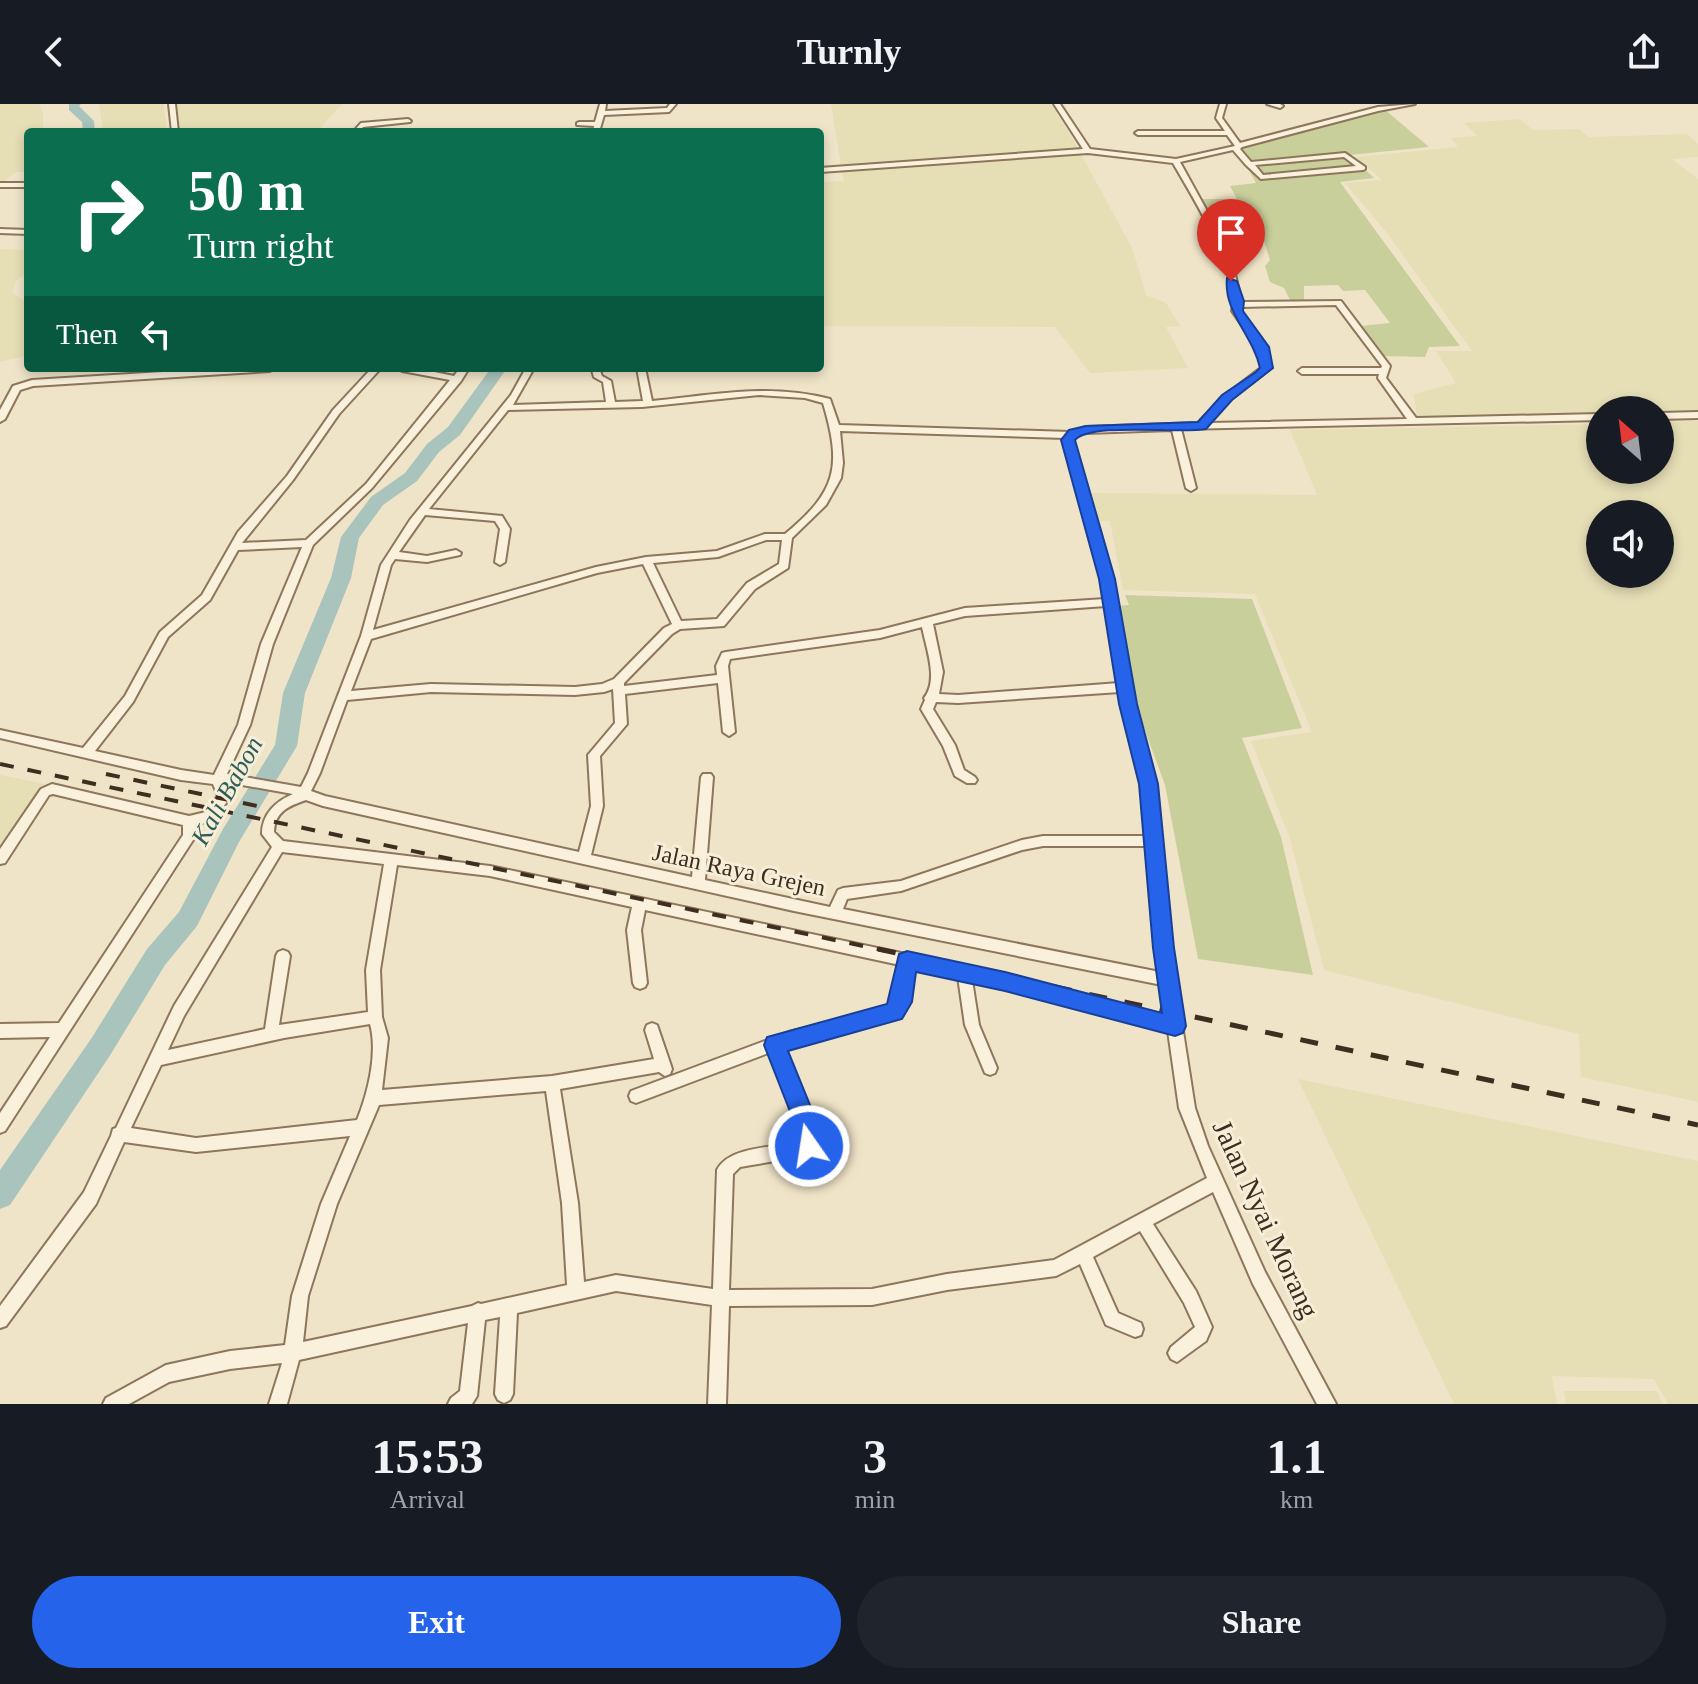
<!DOCTYPE html>
<html lang="en">
<head>
<meta charset="utf-8">
<style>
	:root { --surface:#171b24; --page:#20242c; --text:#f1f3f6; --muted:#9ea1a6; --accent:#2563eb }
	body { margin:0; font-family:Georgia,serif; background:var(--page); color:var(--text); height:100vh; display:flex; flex-direction:column; font-size:30px; white-space:nowrap }
	* { box-sizing:border-box; margin:0 }
	p { font-size:26px; color:var(--muted) }
	.icon { flex:none; width:44px; height:44px; fill:none; stroke:currentColor; stroke-width:2; stroke-linecap:round; stroke-linejoin:round }
	.map { position:relative; height:1300px; overflow:hidden }
	.panel { display:flex; flex-direction:column; background:var(--surface); flex:1 }
	.panel>* { flex:none }
	.top-card { position:absolute; left:24px; top:24px; width:800px; height:244px; border-radius:8px; box-shadow:0 4px 12px #0003; background:#0b6e4f; color:#fff; overflow:hidden }
	.needle { width:52px; rotate:332deg }
	.fabs { position:absolute; left:1586px; top:292px; display:grid; gap:16px }
	.fabs a { display:grid; place-items:center; width:88px; height:88px; border-radius:50%; background:var(--surface); box-shadow:0 4px 12px #0003; font-size:40px }
	.pin { position:absolute; display:grid; place-items:center; width:68px; height:68px; color:#fff; margin:-82px -34px; border-radius:50% 50% 50% 0; rotate:-45deg; box-shadow:0 0 8px #0007 }
	.pin .icon { rotate:45deg }
	.me { position:absolute; width:88px; margin:-44px; rotate:347deg; stroke-linejoin:round; filter:drop-shadow(0 0 6px #0008) }
	.turn { display:flex; align-items:center; gap:28px; height:168px; padding:0 32px; font-size:36px }
	.turn .icon { width:104px; height:104px; stroke-width:2.5 }
	.turn b { display:block; font-size:56px; line-height:68px }
	.then { display:flex; align-items:center; height:76px; padding:0 32px; background:#0003; gap:16px; font-size:30px }
	.eta { display:flex; justify-content:space-evenly; align-items:center; height:136px; text-align:center }
	.eta b { font-size:48px; font-weight:700; line-height:56px }
	.primary-button { display:flex; gap:16px; margin-top:auto; padding:16px 32px }
	.primary-button a { flex:1; height:92px; border-radius:48px; background:var(--accent); color:#fff; font-size:32px; font-weight:700; line-height:92px; text-align:center }
	.primary-button a+a { background:var(--page); color:var(--text) }
	header { display:flex; justify-content:space-between; align-items:center; height:104px; padding:0 32px; background:var(--surface); font-size:36px; font-weight:700 }
	.map>svg:first-child { display:block }
	.farmland { fill:#e6deb5; fill-rule:evenodd }
	.green { fill:#c9cf9b }
	.lines { fill:none; stroke-linecap:round; stroke-linejoin:round }
	.river { fill:#a9c4bc; fill-rule:evenodd }
	.minor-casing { stroke:#8d765c; stroke-width:4 }
	.minor { fill:#faf1dc; fill-rule:evenodd }
	.rail-far1 { stroke:#3d2e20; stroke-width:4; stroke-dasharray:14 14; stroke-linecap:butt }
	.rail { stroke:#3d2e20; stroke-width:5; stroke-dasharray:18 18; stroke-linecap:butt }
	.route { fill:#2563eb; stroke:#184099; stroke-width:2 }
	.labels { text-anchor:middle; dominant-baseline:central; stroke-width:6; stroke-linejoin:round; paint-order:stroke }
	.street-label { font-size:24px; fill:#3d2e20; stroke:#f7eed8 }
	.water-label { font-size:26px; font-style:italic; fill:#2f5d5a; stroke:#f7eed8 }
	.near-street-label { font-size:28px; fill:#3d2e20; stroke:#f7eed8 }
</style>
</head>
<body>
<header><svg class="icon" aria-label="back" viewBox="0 0 24 24"><path d="M15 5l-7 7 7 7"/></svg>Turnly<svg class="icon" aria-label="share" viewBox="0 0 24 24"><path d="M12 15V3M7 8l5-5 5 5M5 13v7h14v-7"/></svg></header>
<div class="map">
<svg width="1698" height="1300" viewBox="0 0 1698 1300">
	<rect width="100%" height="100%" fill="#f0e4c8"/>
	<g class="farmland">
		<path d="M 0,0 L 39,0 L 43,9 L 43,28 L 28,28 L 28,68 L 16,68 L 3,78 L 0,78 Z"/>
		<path d="M 99,0 L 164,0 L 167,28 L 103,28 Z"/>
		<path d="M 176,0 L 342,0 L 318,26 L 287,28 L 179,28 Z"/>
		<path d="M 831,0 L 1051,0 L 1079,46 L 841,62 Z"/>
		<path d="M 1519,15 L 1533,26 L 1579,25 L 1589,33 L 1687,30 L 1698,40 L 1698,53 L 1672,55 L 1698,75 L 1698,307 L 1600,306 L 1600,310 L 1417,314 L 1414,290 L 1456,279 L 1436,247 L 1472,247 L 1386,128 L 1345,79 L 1382,76 L 1356,53 L 1458,43 L 1451,34 L 1477,32 L 1464,19 Z"/>
		<path d="M 1081,50 L 1133,146 L 1146,191 L 1166,199 L 1180,222 L 1166,223 L 1188,264 L 1090,269 L 1055,223 L 822,222 L 820,78 L 844,77 L 842,66 Z"/>
		<path d="M 0,145 L 28,146 L 28,167 L 16,177 L 12,188 L 28,200 L 28,251 L 0,258 Z"/>
		<path d="M 1698,317 L 1698,998 L 1581,973 L 1579,930 L 1324,866 L 1290,735 L 1251,637 L 1312,628 L 1255,490 L 1123,486 L 1110,417 L 1092,417 L 1089,389 L 1317,391 L 1290,326 L 1600,320 L 1600,366 L 1660,366 L 1660,318 ZM 1600,410 L 1660,410 L 1660,470 L 1600,470 Z"/>
		<path d="M 0,671 L 50,681 L 0,742 Z"/>
		<path d="M 1298,975 L 1698,1057 L 1698,1300 L 1668,1300 L 1654,1275 L 1552,1272 L 1557,1300 L 1454,1300 Z"/>
		<path d="M 1656,1287 L 1663,1300 L 1566,1300 L 1564,1287 Z"/>
	</g>
	<g class="green">
		<path d="M 1384,5 L 1429,43 L 1350,51 L 1374,74 L 1340,78 L 1460,242 L 1429,243 L 1425,253 L 1380,252 L 1361,222 L 1390,219 L 1365,186 L 1343,187 L 1338,181 L 1304,182 L 1304,196 L 1290,196 L 1284,184 L 1270,178 L 1265,162 L 1270,156 L 1261,128 L 1245,119 L 1215,117 L 1200,95 L 1237,95 L 1230,82 L 1256,79 L 1238,45 Z"/>
		<path d="M 1125,491 L 1252,495 L 1302,624 L 1242,634 L 1281,733 L 1313,871 L 1198,855 L 1165,681 L 1139,610 L 1115,502 L 1129,501 Z"/>
	</g>
	<g class="lines">
		<g class="river">
			<path d="M 69,0 L 81,0 L 79,2 L 94,17 L 95,28 L 83,28 L 82,18 L 69,6 Z"/>
			<path d="M 491,264 L 507,264 L 460,331 L 439,348 L 417,377 L 383,401 L 359,434 L 351,474 L 305,589 L 297,642 L 239,738 L 197,822 L 165,861 L 109,953 L 10,1101 L 0,1105 L 0,1066 L 91,935 L 147,845 L 179,808 L 223,725 L 275,641 L 283,589 L 331,474 L 341,433 L 371,393 L 405,369 L 427,340 L 448,323 Z"/>
		</g>
		<defs>
			<g id="minor">
				<path d="M 169,0 L 175,0 L 178,28 L 172,28 Z"/>
				<path d="M 600,0 L 606,0 L 605,7 L 667,4 L 670,0 L 676,0 L 669,8 L 604,11 L 599,28 L 593,28 L 594,22 L 577,21 L 577,19 L 579,18 L 595,18 Z"/>
				<path d="M 1054,0 L 1060,0 L 1090,45 L 1176,55 L 1235,42 L 1227,31 L 1138,31 L 1135,29 L 1138,27 L 1225,27 L 1216,14 L 1220,0 L 1226,0 L 1222,14 L 1240,39 L 1378,3 L 1415,0 L 1378,7 L 1242,43 L 1240,45 L 1251,58 L 1345,49 L 1365,63 L 1365,65 L 1363,66 L 1261,75 L 1246,61 L 1233,46 L 1180,58 L 1229,147 L 1242,198 L 1341,197 L 1390,262 L 1386,274 L 1416,314 L 1600,310 L 1600,316 L 1181,325 L 1196,384 L 1191,387 L 1186,384 L 1172,326 L 1086,329 L 1077,331 L 1073,336 L 1112,475 L 1134,600 L 1154,680 L 1159,733 L 1161,737 L 1160,740 L 1170,844 L 1195,1004 L 1208,1042 L 1265,1168 L 1336,1300 L 1317,1300 L 1253,1180 L 1213,1088 L 1153,1120 L 1196,1187 L 1212,1223 L 1206,1237 L 1177,1258 L 1171,1255 L 1168,1249 L 1171,1243 L 1195,1223 L 1184,1199 L 1140,1127 L 1093,1153 L 1118,1209 L 1141,1219 L 1143,1225 L 1141,1231 L 1135,1233 L 1106,1221 L 1080,1160 L 1056,1172 L 947,1186 L 872,1201 L 729,1202 L 726,1300 L 708,1300 L 712,1201 L 616,1187 L 517,1209 L 513,1290 L 510,1296 L 504,1299 L 498,1296 L 495,1290 L 500,1213 L 485,1216 L 477,1292 L 472,1300 L 448,1300 L 451,1294 L 460,1287 L 468,1219 L 299,1256 L 287,1300 L 269,1300 L 282,1259 L 230,1265 L 169,1278 L 129,1300 L 103,1300 L 106,1294 L 166,1261 L 230,1247 L 285,1241 L 292,1192 L 321,1100 L 350,1032 L 196,1048 L 124,1038 L 96,1100 L 6,1222 L 0,1224 L 0,1202 L 84,1088 L 111,1032 L 113,1025 L 116,1024 L 174,902 L 272,743 L 262,730 C 262,710 276,697 293,690 L 231,679 L 225,680 L 230,693 L 228,696 L 214,716 L 195,721 L 193,736 L 5,1027 L 0,1029 L 0,1009 L 50,933 L 0,934 L 0,920 L 59,919 L 183,731 L 183,721 L 53,690 L 49,691 L 5,759 L 0,760 L 0,745 L 41,685 L 52,680 L 189,712 L 206,708 L 218,692 L 213,680 L 181,676 L 0,634 L 0,626 L 83,644 L 125,592 L 160,528 L 202,491 L 238,428 L 287,372 L 333,306 L 372,264 L 381,264 L 339,310 L 293,376 L 242,439 L 306,436 L 366,380 L 450,276 L 402,267 L 398,264 L 415,264 L 454,272 L 460,264 L 469,264 L 461,277 L 372,384 L 313,441 L 273,540 L 250,621 L 227,670 L 301,683 L 308,669 L 361,532 L 381,461 L 410,416 L 511,291 L 526,264 L 534,264 L 513,301 L 606,298 L 603,278 L 594,273 L 592,266 L 594,264 L 599,264 L 602,272 L 611,277 L 615,298 L 643,297 L 637,264 L 645,264 L 652,297 C 715,291 767,279 830,295 L 839,321 L 1070,328 L 1086,323 L 1198,319 L 1224,292 L 1262,263 L 1255,241 L 1232,207 C 1240,168 1193,94 1173,59 L 1088,49 L 820,68 L 820,64 L 1083,45 ZM 1344,53 L 1356,62 L 1263,71 L 1255,61 ZM 1336,201 L 1382,262 L 1381,264 L 1302,264 L 1298,267 L 1302,270 L 1379,270 L 1378,274 L 1407,315 L 1209,319 L 1230,296 L 1271,264 L 1264,241 L 1240,207 L 1241,203 ZM 759,291 L 805,294 L 823,299 C 842,363 837,387 785,430 L 765,430 L 717,447 L 646,453 L 596,463 L 373,526 L 391,461 L 395,455 L 427,458 L 460,451 L 461,449 L 456,446 L 427,452 L 399,448 L 425,411 L 495,417 L 500,425 L 495,458 L 500,461 L 505,458 L 510,425 L 502,412 L 429,405 L 508,306 L 642,303 ZM 840,327 L 1065,334 L 1063,336 L 1102,475 L 1105,495 L 965,504 L 880,526 L 726,548 L 722,549 L 716,562 L 717,571 L 624,582 L 624,579 L 672,530 L 680,525 L 724,522 L 755,485 L 788,464 L 792,434 L 826,401 L 841,374 L 843,359 ZM 766,436 L 782,436 L 779,460 L 747,479 L 717,515 L 681,517 L 653,459 L 718,453 ZM 302,443 L 261,540 L 238,621 L 214,671 L 181,666 L 95,647 L 133,598 L 168,533 L 210,496 L 238,446 ZM 643,460 L 672,520 L 664,524 L 614,575 L 602,580 L 575,583 L 431,580 L 351,587 L 371,535 L 597,469 ZM 1106,502 L 1119,579 L 958,591 L 939,590 L 943,568 L 933,520 L 965,512 ZM 922,523 C 926,544 939,576 924,594 L 925,596 L 921,605 L 943,642 L 955,672 L 967,679 L 975,679 L 977,676 L 975,673 L 964,666 L 955,641 L 933,605 L 936,598 L 958,599 L 1120,588 L 1142,680 L 1146,732 L 1043,732 L 1022,736 L 901,777 L 843,784 L 838,786 L 830,803 L 705,776 L 713,673 L 711,670 L 703,670 L 701,673 L 692,773 L 591,751 L 603,702 L 600,652 L 627,620 L 625,590 L 718,579 L 723,628 L 729,632 L 735,628 L 728,562 L 730,555 L 880,534 ZM 613,585 L 615,619 L 588,651 L 591,702 L 579,748 L 325,692 L 311,687 L 320,669 L 347,596 L 431,588 L 575,591 L 604,588 ZM 306,696 L 323,702 L 794,807 L 1162,881 L 1166,913 L 1005,871 L 490,762 L 283,737 L 274,728 C 275,707 289,702 306,696 ZM 1043,742 L 1147,742 L 1160,868 L 843,805 L 847,795 L 901,787 L 1022,746 ZM 282,748 L 384,760 L 366,866 L 368,908 L 279,921 L 290,852 L 288,848 L 283,846 L 278,848 L 276,852 L 265,925 L 168,946 L 184,912 ZM 397,761 L 490,772 L 632,803 L 627,826 L 633,879 L 635,883 L 640,885 L 645,883 L 647,879 L 641,826 L 645,806 L 900,861 L 895,896 L 890,903 L 789,928 L 631,987 L 629,992 L 631,997 L 636,999 L 771,948 L 804,1032 L 800,1039 C 776,1043 729,1042 717,1066 L 713,1185 L 616,1171 L 584,1178 L 578,1099 L 560,985 L 659,968 L 665,972 L 670,970 L 672,965 L 657,921 L 652,919 L 647,921 L 645,926 L 654,955 L 552,972 L 382,986 L 388,934 L 382,913 L 380,866 ZM 913,863 L 958,873 L 965,921 L 985,969 L 990,971 L 995,969 L 997,964 L 979,921 L 972,876 L 1168,927 L 1179,1004 L 1207,1074 L 1054,1156 L 947,1170 L 872,1185 L 729,1186 L 733,1070 L 740,1063 L 810,1051 L 820,1033 L 783,944 L 899,913 L 909,898 ZM 370,920 C 378,949 368,989 357,1016 L 196,1034 L 131,1024 L 161,961 L 284,934 ZM 546,987 L 562,1099 L 567,1181 L 481,1200 L 478,1199 L 472,1202 L 303,1238 L 308,1192 L 337,1100 L 379,1001 Z"/>
				<path d="M 1267,0 L 1280,0 L 1283,2 L 1280,4 Z"/>
				<path d="M 408,15 L 411,17 L 410,18 L 363,23 L 359,28 L 353,28 L 361,19 Z"/>
				<rect x="0" y="79" width="28" height="4"/>
				<path d="M 0,125 L 28,126 L 28,130 L 0,129 Z"/>
				<path d="M 228,264 L 274,264 L 270,267 L 33,282 L 20,286 L 5,315 L 0,318 L 0,306 L 13,282 L 32,276 Z"/>
				<path d="M 1698,308 L 1698,314 L 1660,315 L 1660,309 Z"/>
			</g>
		</defs>
		<use href="#minor" class="minor-casing"/>
		<use href="#minor" class="minor"/>
		<g class="rail-far1">
			<path d="M 0,660 L 887,847"/>
			<path d="M 106,670 L 262,703"/>
		</g>
		<path class="rail" d="M 878,845 L 1698,1021"/>
	</g>
	<path class="route" d="M 1227,174 L 1237,177 L 1244,197 L 1243,207 L 1269,243 L 1273,264 L 1232,296 L 1206,325 C 1179,330 1092,318 1075,336 L 1115,475 L 1137,600 L 1158,680 L 1174,844 L 1186,922 L 1183,929 L 1175,932 L 1005,887 L 916,868 L 912,898 L 902,915 L 788,947 L 823,1033 L 817,1050 L 809,1053 L 801,1050 L 798,1042 L 800,1033 L 764,941 L 767,933 L 887,900 L 899,850 L 907,847 L 1005,868 L 1162,909 L 1153,844 L 1139,680 L 1119,600 L 1099,475 L 1061,336 L 1069,326 L 1086,322 L 1198,318 L 1222,291 L 1256,268 L 1260,264 C 1253,231 1223,208 1227,174 Z"/>
	<g class="labels">
		<g class="street-label">
			<text transform="translate(739 766) rotate(12)">Jalan Raya Grejen</text>
		</g>
		<g class="water-label">
			<text transform="translate(227 687) rotate(-61)">Kali Babon</text>
		</g>
		<g class="near-street-label">
			<text transform="translate(1266 1115) rotate(65)">Jalan Nyai Morang</text>
		</g>
	</g>
</svg>
<div class="fabs">
<a><svg class="needle" viewBox="-14 -14 28 28"><path d="M0-13l5 13h-10z" fill="#e53935"/><path d="M0 13l5-13h-10z" fill="#9ea1a6"/></svg></a>
<a><svg class="icon" aria-label="sound" viewBox="0 0 24 24"><path d="M4 9h4l5-4v14l-5-4H4zM17 9q2 3 0 6"/></svg></a>
</div>
<div class="pin" style="left:1231px;top:177px;background:#d93025"><svg class="icon" aria-label="arrive" viewBox="0 0 24 24"><path d="M6 21V4h12l-3 4 3 4H6"/></svg></div>
<svg class="me" style="left:809px;top:1042px" viewBox="-20 -20 40 40"><circle r="17" fill="#2563eb" stroke="#fff" stroke-width="3"/><path d="M0-11L8 9 0 5-8 9z" fill="#fff"/></svg>
<div class="top-card">
<div class="turn"><svg class="icon" aria-label="right" viewBox="0 0 24 24"><path d="M7 20v-9h11M14 6l5 5-5 5"/></svg><div><b>50 m</b>Turn right</div></div>
<div class="then">Then<svg class="icon" aria-label="left" viewBox="0 0 24 24"><path d="M17 20v-9H6M10 6l-5 5 5 5"/></svg></div>
</div>
</div>
<section class="panel">
<div class="eta">
<div><b>15:53</b><p>Arrival</p></div>
<div><b>3</b><p>min</p></div>
<div><b>1.1</b><p>km</p></div>
</div>
<div class="primary-button"><a>Exit</a><a>Share</a></div>
</section>
</body>
</html>
